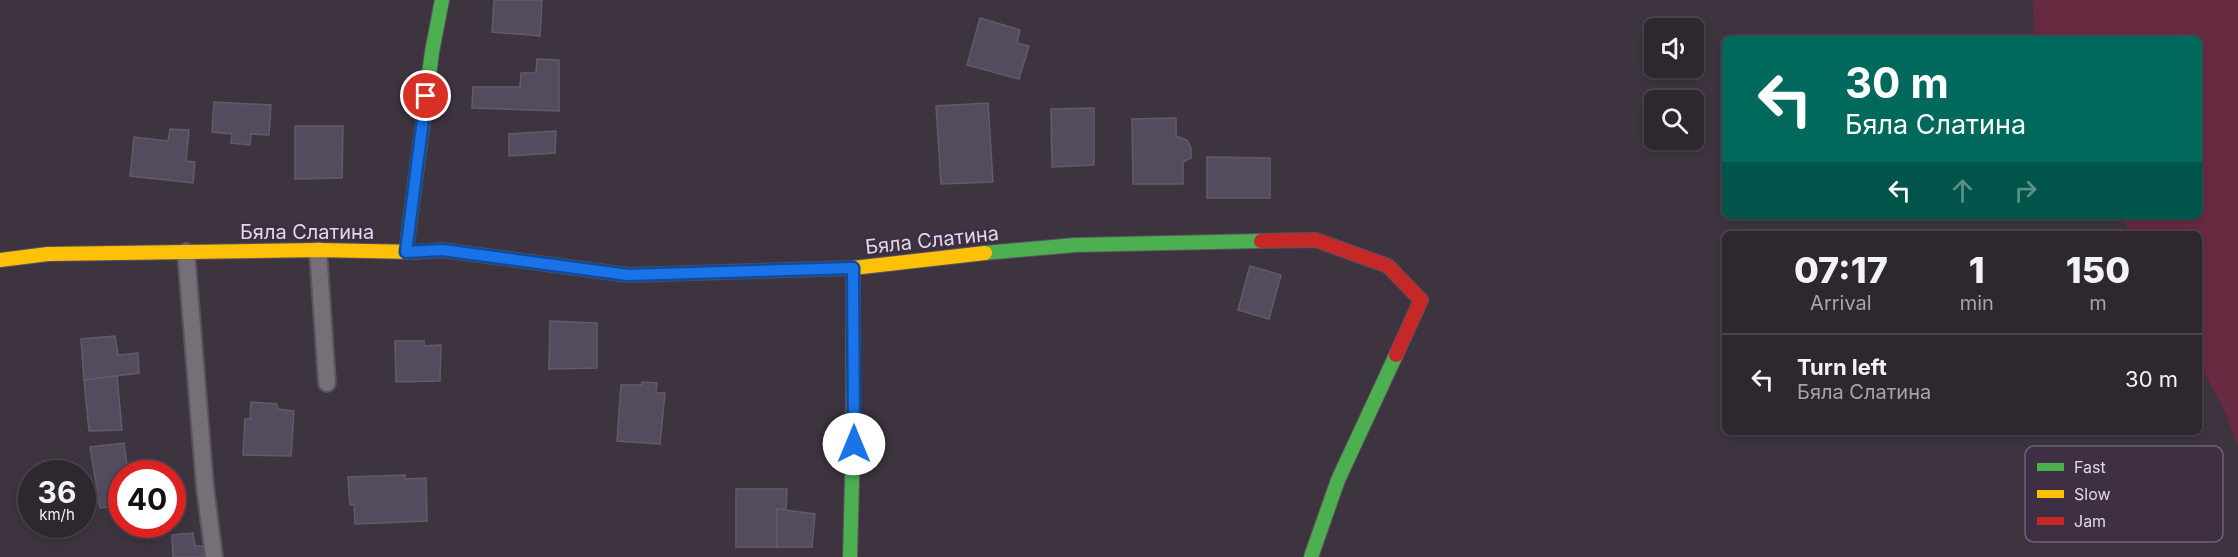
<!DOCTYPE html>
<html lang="en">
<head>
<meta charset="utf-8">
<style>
	:root { --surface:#2e2730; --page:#3a333c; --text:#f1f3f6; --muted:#a7a5ab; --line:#49444c }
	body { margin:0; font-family:Inter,sans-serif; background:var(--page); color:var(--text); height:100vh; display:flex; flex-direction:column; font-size:22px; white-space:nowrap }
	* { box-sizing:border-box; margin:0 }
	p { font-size:20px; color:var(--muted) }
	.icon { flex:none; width:33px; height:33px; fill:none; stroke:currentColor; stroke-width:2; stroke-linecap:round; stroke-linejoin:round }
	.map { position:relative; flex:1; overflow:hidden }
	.panel { position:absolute; left:1722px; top:231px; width:480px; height:204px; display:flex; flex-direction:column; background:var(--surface); border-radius:9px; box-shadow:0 3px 9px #0003,0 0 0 2px var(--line) }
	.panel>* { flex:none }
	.top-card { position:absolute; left:1722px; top:36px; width:480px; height:183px; border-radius:9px; box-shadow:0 3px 9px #0003,0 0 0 2px var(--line); background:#00695c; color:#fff; overflow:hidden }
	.buttons { position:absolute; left:1644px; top:18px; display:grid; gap:12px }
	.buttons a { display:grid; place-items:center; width:60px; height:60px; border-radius:9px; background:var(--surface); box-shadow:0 3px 9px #0003,0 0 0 2px var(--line); font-size:30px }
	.speed { position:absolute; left:18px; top:460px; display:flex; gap:12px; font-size:30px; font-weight:700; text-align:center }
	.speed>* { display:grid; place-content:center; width:78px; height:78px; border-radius:50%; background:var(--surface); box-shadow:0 3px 9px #0003,0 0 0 2px var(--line); line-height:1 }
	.speed small { font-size:15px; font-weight:400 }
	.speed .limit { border:9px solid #d22; background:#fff; color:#111 }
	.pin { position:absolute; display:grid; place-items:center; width:51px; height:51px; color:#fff; margin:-26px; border:3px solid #fff; border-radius:50%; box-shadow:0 2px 6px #0007 }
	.me { position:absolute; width:66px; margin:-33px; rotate:0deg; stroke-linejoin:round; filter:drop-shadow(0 0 4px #0008) }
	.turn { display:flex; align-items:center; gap:21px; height:126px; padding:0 24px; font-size:27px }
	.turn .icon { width:78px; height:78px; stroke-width:2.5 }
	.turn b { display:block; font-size:42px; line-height:51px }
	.lanes { display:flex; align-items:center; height:57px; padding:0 24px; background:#0003; justify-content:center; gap:30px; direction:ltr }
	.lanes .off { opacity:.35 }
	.eta { display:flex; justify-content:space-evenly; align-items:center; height:102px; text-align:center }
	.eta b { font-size:36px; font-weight:800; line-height:42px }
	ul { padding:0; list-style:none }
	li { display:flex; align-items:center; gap:18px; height:90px; padding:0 24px; border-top:2px solid var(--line) }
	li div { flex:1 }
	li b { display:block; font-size:22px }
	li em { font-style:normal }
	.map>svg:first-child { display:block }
	.green { fill:#682a40 }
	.building { fill:#544b5f; stroke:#615c66; stroke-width:1.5 }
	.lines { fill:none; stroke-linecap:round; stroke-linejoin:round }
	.lane-casing { stroke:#5a525c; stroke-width:20 }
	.fast-casing { stroke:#5a525c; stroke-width:16 }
	.slow-casing { stroke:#5a525c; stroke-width:16 }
	.jam-casing { stroke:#5a525c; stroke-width:16 }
	.lane { stroke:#756f78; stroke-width:16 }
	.fast { stroke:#4caf50; stroke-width:14 }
	.slow { stroke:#ffc107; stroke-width:14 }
	.jam { stroke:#c62828; stroke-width:14 }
	.route-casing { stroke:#114b97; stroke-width:15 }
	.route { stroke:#1a73e8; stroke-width:10 }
	.labels { text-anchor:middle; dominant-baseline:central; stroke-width:6; stroke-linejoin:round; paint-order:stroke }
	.street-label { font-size:20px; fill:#e1d7e5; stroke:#3f2f45 }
	.key { fill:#3f2f45; stroke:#706175; stroke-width:1.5 }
	.key-label { font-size:16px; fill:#e1d7e5 }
</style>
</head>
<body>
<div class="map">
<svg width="2238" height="557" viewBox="0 0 2238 557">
	<rect width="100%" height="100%" fill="#3d3440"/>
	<path class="green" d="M 2033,0 L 2238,0 L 2238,447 L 2225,412 L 2199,363 L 2199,234 L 2131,234 L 2121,216 L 2199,216 L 2199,39 L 2034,39 Z"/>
	<g class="building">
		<path d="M 494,0 L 542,0 L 540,36 L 492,32 Z"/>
		<path d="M 980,18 L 1020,30 L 1017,43 L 1029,46 L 1019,79 L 967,65 Z"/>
		<path d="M 537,59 L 559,60 L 559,111 L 472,108 L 473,87 L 520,87 L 521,73 L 536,73 Z"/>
		<path d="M 214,102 L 271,105 L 269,135 L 251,134 L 250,145 L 231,143 L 232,134 L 212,132 Z"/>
		<path d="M 988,103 L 993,182 L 941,184 L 936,106 Z"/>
		<path d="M 1094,108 L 1094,165 L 1052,167 L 1051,109 Z"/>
		<path d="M 1176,118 L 1176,136 L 1187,140 L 1191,148 L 1191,158 L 1183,162 L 1183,184 L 1133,184 L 1132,119 Z"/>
		<path d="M 295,126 L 343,126 L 342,178 L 295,179 Z"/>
		<path d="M 170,129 L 189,130 L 186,161 L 195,162 L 193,183 L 130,176 L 134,137 L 168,141 Z"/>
		<path d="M 556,131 L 555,153 L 509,156 L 509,134 Z"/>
		<path d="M 1207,157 L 1270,158 L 1270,198 L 1207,198 Z"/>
		<path d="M 1250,266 L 1281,275 L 1269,319 L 1238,310 Z"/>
		<path d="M 550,321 L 597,323 L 597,368 L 549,369 Z"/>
		<path d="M 115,336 L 118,355 L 138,353 L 139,373 L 84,380 L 81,339 Z"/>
		<path d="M 395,341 L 424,341 L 424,346 L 441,345 L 440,381 L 396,382 Z"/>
		<path d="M 117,376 L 122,430 L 89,431 L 84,380 Z"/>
		<path d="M 642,382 L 657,383 L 656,393 L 665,393 L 660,444 L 617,441 L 621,385 L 641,385 Z"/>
		<path d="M 251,402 L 277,404 L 277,409 L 294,411 L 291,456 L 243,455 L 245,419 L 250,419 Z"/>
		<path d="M 124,443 L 127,464 L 137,464 L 138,474 L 122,474 L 122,505 L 100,508 L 90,447 Z"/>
		<path d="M 405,475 L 405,479 L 426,478 L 427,521 L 355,524 L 354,504 L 350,505 L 348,477 Z"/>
		<path d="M 736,489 L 787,489 L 786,509 L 777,509 L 777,547 L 736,547 Z"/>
		<path d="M 777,509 L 815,514 L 812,547 L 777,547 Z"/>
		<path d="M 193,533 L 195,546 L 203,546 L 204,557 L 173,557 L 172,535 Z"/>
	</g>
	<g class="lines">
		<defs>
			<g id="lane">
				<path d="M 318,250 L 327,383"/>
				<path d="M 186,252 L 205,487 L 214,557"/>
			</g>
			<g id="fast">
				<path d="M 406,252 L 432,52 L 442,0"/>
				<path d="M 985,253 L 1075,245 L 1261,241"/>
				<path d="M 850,557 L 853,444 L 853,268"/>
				<path d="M 1311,557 L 1338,480 L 1396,355"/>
			</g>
			<g id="slow">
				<path d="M 0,260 L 48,254 L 318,250 L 415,252"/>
				<path d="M 692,273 L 853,268 L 985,253"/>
			</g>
			<g id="jam">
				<path d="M 1261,241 L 1316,240 L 1388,266 L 1421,300 L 1396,355"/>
				<path d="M 415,252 L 442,250 L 628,275 L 692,273"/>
			</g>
		</defs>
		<use href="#lane" class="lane-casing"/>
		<use href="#fast" class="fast-casing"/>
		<use href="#slow" class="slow-casing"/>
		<use href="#jam" class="jam-casing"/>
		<use href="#lane" class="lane"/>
		<use href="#fast" class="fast"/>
		<use href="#slow" class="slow"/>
		<use href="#jam" class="jam"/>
	</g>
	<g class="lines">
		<defs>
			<path id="route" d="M 426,96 L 406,252 L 442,250 L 628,275 L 853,268 L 854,444"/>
		</defs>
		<use href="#route" class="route-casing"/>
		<use href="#route" class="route"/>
	</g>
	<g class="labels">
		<g class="street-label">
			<text x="307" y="232">Бяла Слатина</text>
			<text transform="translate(932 240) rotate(-6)">Бяла Слатина</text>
		</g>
	</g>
	<rect x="2025" y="446" width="198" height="96" rx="9" class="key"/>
	<rect x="2037" y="463" width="27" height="8" fill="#4caf50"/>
	<rect x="2037" y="490" width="27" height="8" fill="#ffc107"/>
	<rect x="2037" y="517" width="27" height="8" fill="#c62828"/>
	<g class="key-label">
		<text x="2074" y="473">Fast</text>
		<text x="2074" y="500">Slow</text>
		<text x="2074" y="527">Jam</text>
	</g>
</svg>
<div class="buttons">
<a><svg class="icon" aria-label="sound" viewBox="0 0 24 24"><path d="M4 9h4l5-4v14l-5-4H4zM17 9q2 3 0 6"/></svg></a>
<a><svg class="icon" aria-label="search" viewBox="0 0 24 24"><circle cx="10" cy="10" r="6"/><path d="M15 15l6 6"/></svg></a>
</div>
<div class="speed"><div>36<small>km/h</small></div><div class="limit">40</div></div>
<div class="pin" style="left:426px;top:96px;background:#d93025"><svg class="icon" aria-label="arrive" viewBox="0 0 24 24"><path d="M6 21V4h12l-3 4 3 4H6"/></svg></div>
<svg class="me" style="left:854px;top:444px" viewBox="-20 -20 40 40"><circle r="19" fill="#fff"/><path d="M0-13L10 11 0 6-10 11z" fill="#1a73e8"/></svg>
<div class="top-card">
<div class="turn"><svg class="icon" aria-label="left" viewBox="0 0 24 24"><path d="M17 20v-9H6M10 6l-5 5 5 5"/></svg><div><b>30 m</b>Бяла Слатина</div></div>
<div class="lanes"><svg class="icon" aria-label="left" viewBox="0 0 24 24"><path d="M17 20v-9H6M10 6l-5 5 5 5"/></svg><svg class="icon off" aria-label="ahead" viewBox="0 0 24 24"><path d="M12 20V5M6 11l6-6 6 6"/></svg><svg class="icon off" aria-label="right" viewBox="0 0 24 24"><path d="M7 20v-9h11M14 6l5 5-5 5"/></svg></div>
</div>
<section class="panel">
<div class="eta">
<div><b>07:17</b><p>Arrival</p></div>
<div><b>1</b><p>min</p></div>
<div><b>150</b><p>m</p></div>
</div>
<ul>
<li><svg class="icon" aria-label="left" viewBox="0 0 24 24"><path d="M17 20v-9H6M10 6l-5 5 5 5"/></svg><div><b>Turn left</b><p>Бяла Слатина</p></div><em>30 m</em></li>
</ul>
</section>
</div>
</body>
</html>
